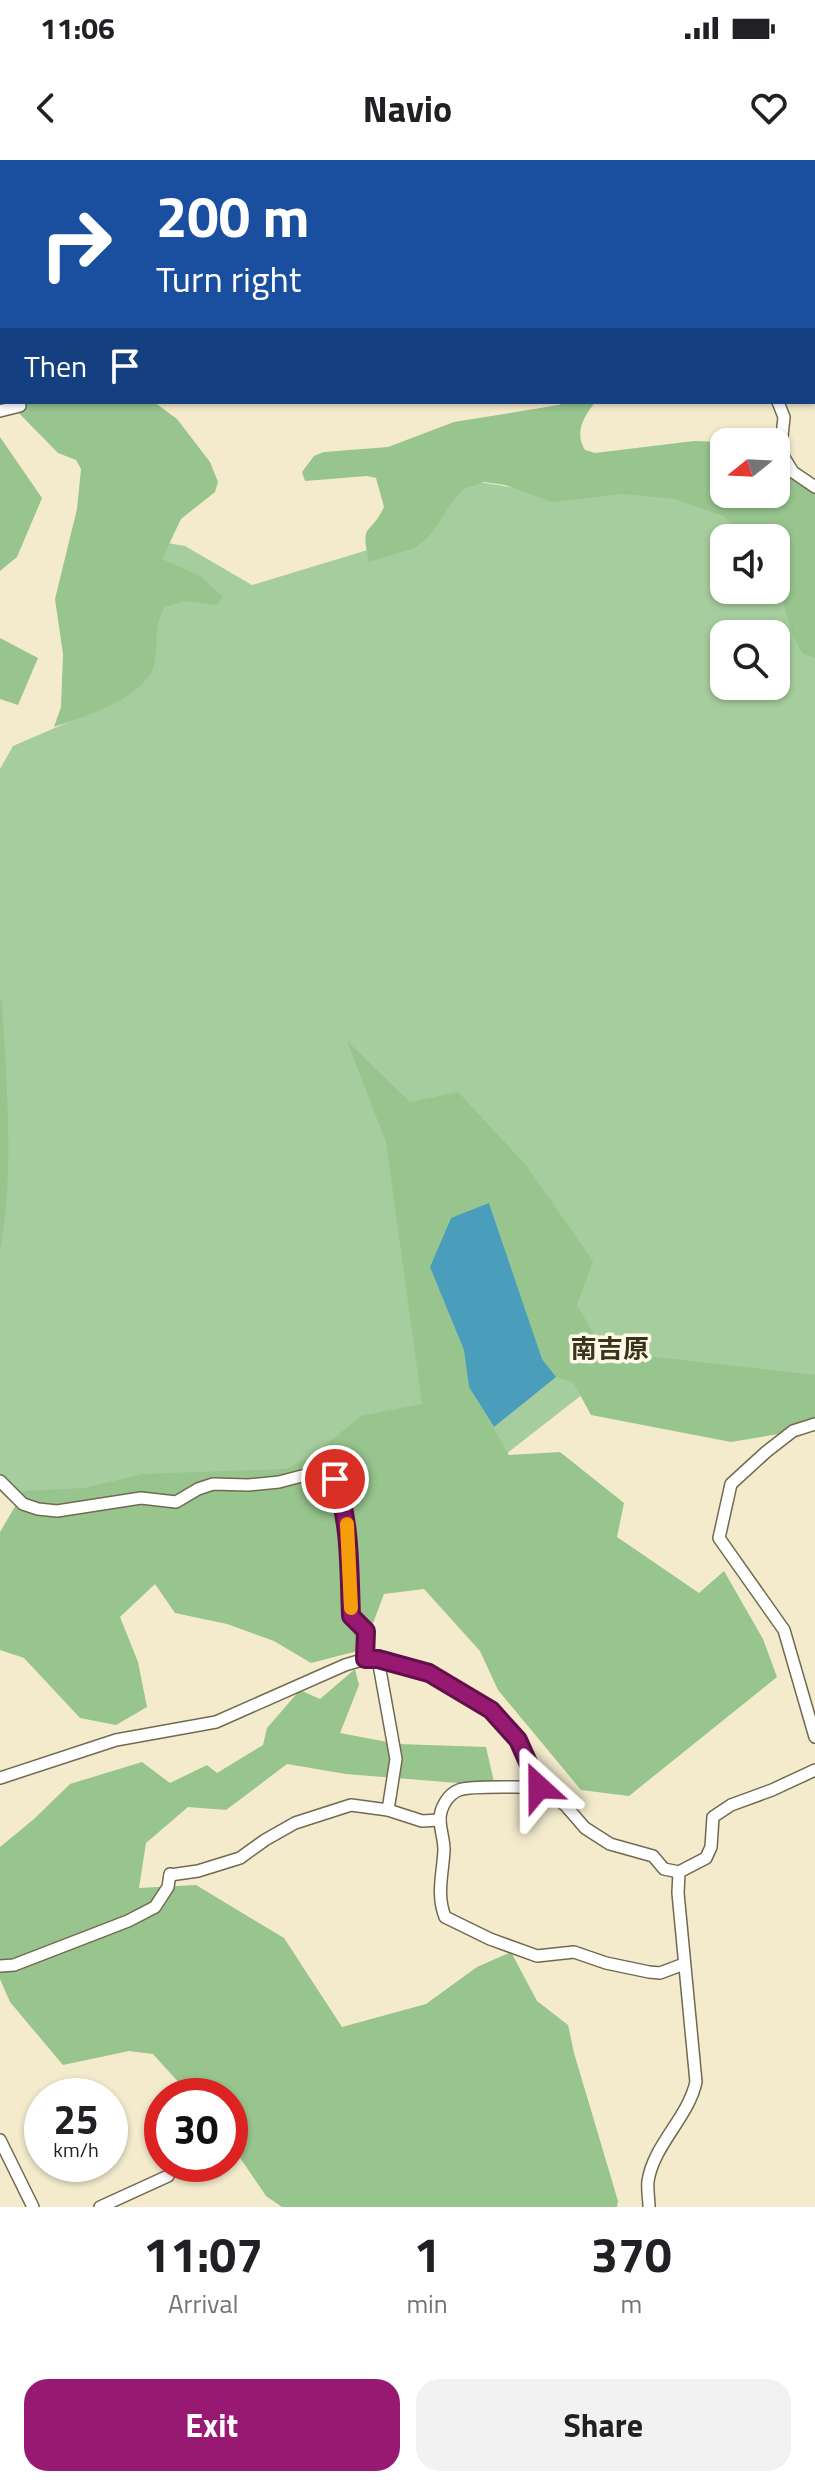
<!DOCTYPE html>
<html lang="en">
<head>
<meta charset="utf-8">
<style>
	:root { --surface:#fff; --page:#f2f2f2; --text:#202124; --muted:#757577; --accent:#971972 }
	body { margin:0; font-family:"Titillium Web","Noto Sans JP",sans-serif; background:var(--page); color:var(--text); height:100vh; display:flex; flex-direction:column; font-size:30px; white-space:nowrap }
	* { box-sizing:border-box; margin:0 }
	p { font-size:26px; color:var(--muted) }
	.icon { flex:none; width:44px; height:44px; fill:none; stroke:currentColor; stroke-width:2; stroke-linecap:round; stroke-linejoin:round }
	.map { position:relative; height:2047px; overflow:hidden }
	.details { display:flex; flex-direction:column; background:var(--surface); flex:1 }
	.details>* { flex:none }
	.guide { position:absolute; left:0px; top:0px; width:816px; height:244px; box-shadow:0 2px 6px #0004; background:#1a4fa0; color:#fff; overflow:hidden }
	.needle { width:52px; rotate:252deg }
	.fabs { position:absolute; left:710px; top:268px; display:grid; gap:16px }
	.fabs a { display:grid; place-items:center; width:80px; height:80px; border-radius:16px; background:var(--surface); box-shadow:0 2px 6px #0004; font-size:40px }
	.speed { position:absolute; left:24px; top:1918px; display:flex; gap:16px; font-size:40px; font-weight:700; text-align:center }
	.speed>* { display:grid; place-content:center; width:104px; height:104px; border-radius:50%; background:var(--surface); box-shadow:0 2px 6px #0004; line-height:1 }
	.speed small { font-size:20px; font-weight:400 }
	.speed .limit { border:12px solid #d22; background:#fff; color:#111 }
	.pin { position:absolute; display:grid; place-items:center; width:68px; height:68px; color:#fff; margin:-34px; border:4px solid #fff; border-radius:50%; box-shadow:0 2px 8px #0007 }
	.me { position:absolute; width:88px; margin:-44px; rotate:336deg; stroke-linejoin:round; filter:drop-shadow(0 0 6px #0008) }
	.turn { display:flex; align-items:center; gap:28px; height:168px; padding:0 24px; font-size:36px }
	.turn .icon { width:104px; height:104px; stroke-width:2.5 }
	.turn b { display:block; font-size:56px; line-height:68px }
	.then { display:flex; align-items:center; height:76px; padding:0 24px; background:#0003; gap:16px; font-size:30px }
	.eta { display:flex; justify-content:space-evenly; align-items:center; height:136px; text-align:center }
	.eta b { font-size:48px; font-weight:700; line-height:56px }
	.cta { display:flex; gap:16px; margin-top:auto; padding:16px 24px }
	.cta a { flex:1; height:92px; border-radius:24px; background:var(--accent); color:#fff; font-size:32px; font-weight:700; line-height:92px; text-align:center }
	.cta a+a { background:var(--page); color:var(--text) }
	.status { display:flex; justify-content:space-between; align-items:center; height:56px; padding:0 40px; background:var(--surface); direction:ltr }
	.status svg { height:22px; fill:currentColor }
	header { display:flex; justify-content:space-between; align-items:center; height:104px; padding:0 24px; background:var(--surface); font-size:36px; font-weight:700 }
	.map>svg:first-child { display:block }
	.green { fill:#a6cd9d; fill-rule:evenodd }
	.forest { fill:#97c58d }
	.water { fill:#4a9ebc }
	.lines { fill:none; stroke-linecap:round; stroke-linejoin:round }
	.minor-casing { stroke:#716a50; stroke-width:14 }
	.minor { stroke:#fff; stroke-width:11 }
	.route-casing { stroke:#62104a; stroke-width:20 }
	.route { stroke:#971972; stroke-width:14 }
	.slow { stroke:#f59e0b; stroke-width:14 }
	.labels { text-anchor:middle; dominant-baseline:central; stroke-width:7; stroke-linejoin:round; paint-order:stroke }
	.quarter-label { font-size:26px; font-weight:bold; fill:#3b341b; stroke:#fdf8e7 }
</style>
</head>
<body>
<div class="status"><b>11:06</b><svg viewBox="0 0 49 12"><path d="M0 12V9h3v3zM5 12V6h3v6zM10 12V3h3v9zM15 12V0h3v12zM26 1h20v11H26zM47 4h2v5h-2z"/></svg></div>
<header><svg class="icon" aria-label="back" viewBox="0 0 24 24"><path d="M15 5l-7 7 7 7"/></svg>Navio<svg class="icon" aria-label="heart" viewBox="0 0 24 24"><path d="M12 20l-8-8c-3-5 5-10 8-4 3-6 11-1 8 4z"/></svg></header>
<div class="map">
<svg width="815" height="2047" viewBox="0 0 815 2047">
	<rect width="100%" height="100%" fill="#f4ebcd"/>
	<path class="green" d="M 626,319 L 711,333 L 763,378 L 724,378 L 724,430 L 776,430 L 776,389 L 815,495 L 815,1224 L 588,1230 L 496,1302 L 327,1300 L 255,1319 L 28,1340 L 0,1314 L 0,609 L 13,586 L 71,561 L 161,382 L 185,386 L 252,425 L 417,375 L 454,332 L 473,321 L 570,337 ZM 724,474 L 776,474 L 776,526 L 724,526 Z"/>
	<g class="forest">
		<path d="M 0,0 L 113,0 L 112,2 L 2,2 L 2,236 L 0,234 Z"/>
		<path d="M 8,242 L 154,242 L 177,259 L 210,302 L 218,322 L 215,332 L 181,359 L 162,399 L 200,416 L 223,437 L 216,445 L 185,441 L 165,447 C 154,463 158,483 155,501 C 149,537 84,557 54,567 L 61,547 L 63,494 L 55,439 L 77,349 L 81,309 L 76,300 L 58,293 Z"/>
		<path d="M 565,242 L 595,242 C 584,257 574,272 585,290 L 595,293 L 694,281 L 724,282 L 724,334 L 776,334 L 776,289 L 815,330 L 815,498 L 802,493 L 793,475 L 776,420 L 776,378 L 750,378 L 723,356 L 675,339 L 623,334 L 552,342 L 505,325 L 484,322 L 464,329 L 455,338 L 431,374 L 415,388 L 369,402 C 360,361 369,378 384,347 L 376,318 L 367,316 L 305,321 L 302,312 L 314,296 L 324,292 L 388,287 L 454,262 L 559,245 Z"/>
		<path d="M 0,277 L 42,338 L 17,397 L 0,411 Z"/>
		<path d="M 0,478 L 38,498 L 18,545 L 0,539 Z"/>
		<path d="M 0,840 L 2,840 C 6,923 15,1009 0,1090 Z"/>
		<path d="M 347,881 L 410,942 L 458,932 L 525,1004 L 593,1101 L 577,1145 L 596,1178 L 629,1194 L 815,1215 L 815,1263 L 779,1274 L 731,1282 L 591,1255 L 573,1222 L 556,1217 L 542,1199 L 490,1044 L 450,1059 L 430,1107 L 464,1190 L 469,1227 L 509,1295 L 560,1292 L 624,1343 L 617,1377 L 699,1433 L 724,1411 L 763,1479 L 777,1517 L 629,1636 L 581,1630 L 498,1530 L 480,1491 L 424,1429 L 384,1434 L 370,1471 L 373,1487 L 311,1503 L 274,1481 L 227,1464 L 175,1453 L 155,1424 L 120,1457 L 138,1502 L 147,1547 L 116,1565 L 80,1558 L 24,1498 L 0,1490 L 0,1372 L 24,1331 L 84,1328 L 143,1314 L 286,1309 L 312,1296 L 361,1256 L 422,1244 L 386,982 Z"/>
		<path d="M 355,1509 L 359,1525 L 340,1573 L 398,1584 L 486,1587 L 495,1626 L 346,1614 L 287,1604 L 226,1650 L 188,1647 L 146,1683 L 139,1728 L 196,1725 L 284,1778 L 342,1867 L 426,1844 L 477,1807 L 511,1792 L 537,1841 L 568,1865 L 574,1893 L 618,2041 L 617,2047 L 282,2047 L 266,2036 L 230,1983 L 230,1936 L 191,1936 L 153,1894 L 129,1891 L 63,1905 L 10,1842 L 0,1819 L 0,1687 L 34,1659 L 70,1624 L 142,1602 L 170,1623 L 207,1605 L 217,1613 L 263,1585 L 267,1568 L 300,1530 L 320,1539 Z"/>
	</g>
	<path class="water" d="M 489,1043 L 542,1199 L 556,1217 L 494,1267 L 469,1227 L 464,1190 L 430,1107 L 451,1058 Z"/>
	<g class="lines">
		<defs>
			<g id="minor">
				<path d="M 755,0 L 759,2"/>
				<path d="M 787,2 L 792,0"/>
				<path d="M 814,155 L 815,154"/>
				<path d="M 778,242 L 784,257 L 781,286 L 783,296 L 793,312 L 815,327"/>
				<path d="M 0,251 L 20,246"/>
				<path d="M 815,1264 L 793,1271 L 766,1292 L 731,1324 L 719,1378 L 784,1470 L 815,1577"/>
				<path d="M 0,1321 L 23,1344 L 38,1349 L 57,1351 L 141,1338 L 176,1342 L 198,1329 L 213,1324 L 248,1325 L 279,1322 L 332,1308 L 344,1345 L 347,1367 L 351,1456 L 366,1471 L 365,1499"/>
				<path d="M 378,1499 L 396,1599 L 388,1650"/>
				<path d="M 0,1618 L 116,1580 L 216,1562 L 345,1505 L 365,1499 L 378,1499 L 429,1513 L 467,1535 L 491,1550 L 518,1580 L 539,1627 L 565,1645 L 585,1668 L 610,1684 L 653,1696 L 664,1709 L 679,1712"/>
				<path d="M 539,1627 C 522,1628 472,1625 459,1630 C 448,1634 440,1648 440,1659 C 440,1669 444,1679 444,1690 C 443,1713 436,1734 445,1757 L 490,1779 L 537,1796 L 574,1792 L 606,1803 L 649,1812 L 660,1813 L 684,1804"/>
				<path d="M 170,1715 L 198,1711 L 240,1698 L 265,1680 L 295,1663 L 351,1645 L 388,1650 L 422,1661 L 440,1660"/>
				<path d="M 0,1806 L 14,1805 L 128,1761 L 155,1747 L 168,1727 L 170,1714"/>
				<path d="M 0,1980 L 33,2047"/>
				<path d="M 100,2047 L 168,2016"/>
				<path d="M 649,2047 C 649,2039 647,2029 648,2021 C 654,1984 688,1958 696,1922 L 678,1733 L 679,1712 L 706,1698 L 711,1687 L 713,1657 L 731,1645 L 772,1630 L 815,1610"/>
			</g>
		</defs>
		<use href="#minor" class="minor-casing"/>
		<use href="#minor" class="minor"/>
	</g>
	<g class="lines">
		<defs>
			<path id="route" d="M 335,1319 C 351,1363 349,1410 351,1456 L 366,1471 L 365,1499 L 378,1499 L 429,1513 L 491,1550 L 518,1580 L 539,1627"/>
		</defs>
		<use href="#route" class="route-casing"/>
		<use href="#route" class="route"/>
		<path class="slow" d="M 347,1364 L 351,1448"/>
	</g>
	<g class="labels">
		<g class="quarter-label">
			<text x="610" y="1188">南吉原</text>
		</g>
	</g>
</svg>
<div class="fabs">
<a><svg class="needle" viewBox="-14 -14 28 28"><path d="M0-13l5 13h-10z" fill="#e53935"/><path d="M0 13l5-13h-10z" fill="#757577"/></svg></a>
<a><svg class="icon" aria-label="sound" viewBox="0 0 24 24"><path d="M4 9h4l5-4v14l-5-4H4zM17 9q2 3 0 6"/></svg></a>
<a><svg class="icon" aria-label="search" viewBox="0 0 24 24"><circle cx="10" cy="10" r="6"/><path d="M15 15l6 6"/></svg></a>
</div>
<div class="speed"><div>25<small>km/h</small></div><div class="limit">30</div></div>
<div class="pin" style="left:335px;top:1319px;background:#d93025"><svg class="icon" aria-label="arrive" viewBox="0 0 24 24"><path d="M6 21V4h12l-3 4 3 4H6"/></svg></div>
<svg class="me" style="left:539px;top:1627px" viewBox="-20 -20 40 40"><path d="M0-17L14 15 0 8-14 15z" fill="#971972" stroke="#fff" stroke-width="4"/></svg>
<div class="guide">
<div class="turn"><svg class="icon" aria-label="right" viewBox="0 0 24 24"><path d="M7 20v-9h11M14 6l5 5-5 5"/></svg><div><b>200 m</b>Turn right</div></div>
<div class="then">Then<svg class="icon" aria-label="arrive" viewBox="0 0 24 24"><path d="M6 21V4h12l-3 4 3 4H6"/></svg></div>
</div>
</div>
<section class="details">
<div class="eta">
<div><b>11:07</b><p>Arrival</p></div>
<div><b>1</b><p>min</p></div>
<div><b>370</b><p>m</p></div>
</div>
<div class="cta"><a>Exit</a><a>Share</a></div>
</section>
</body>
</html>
